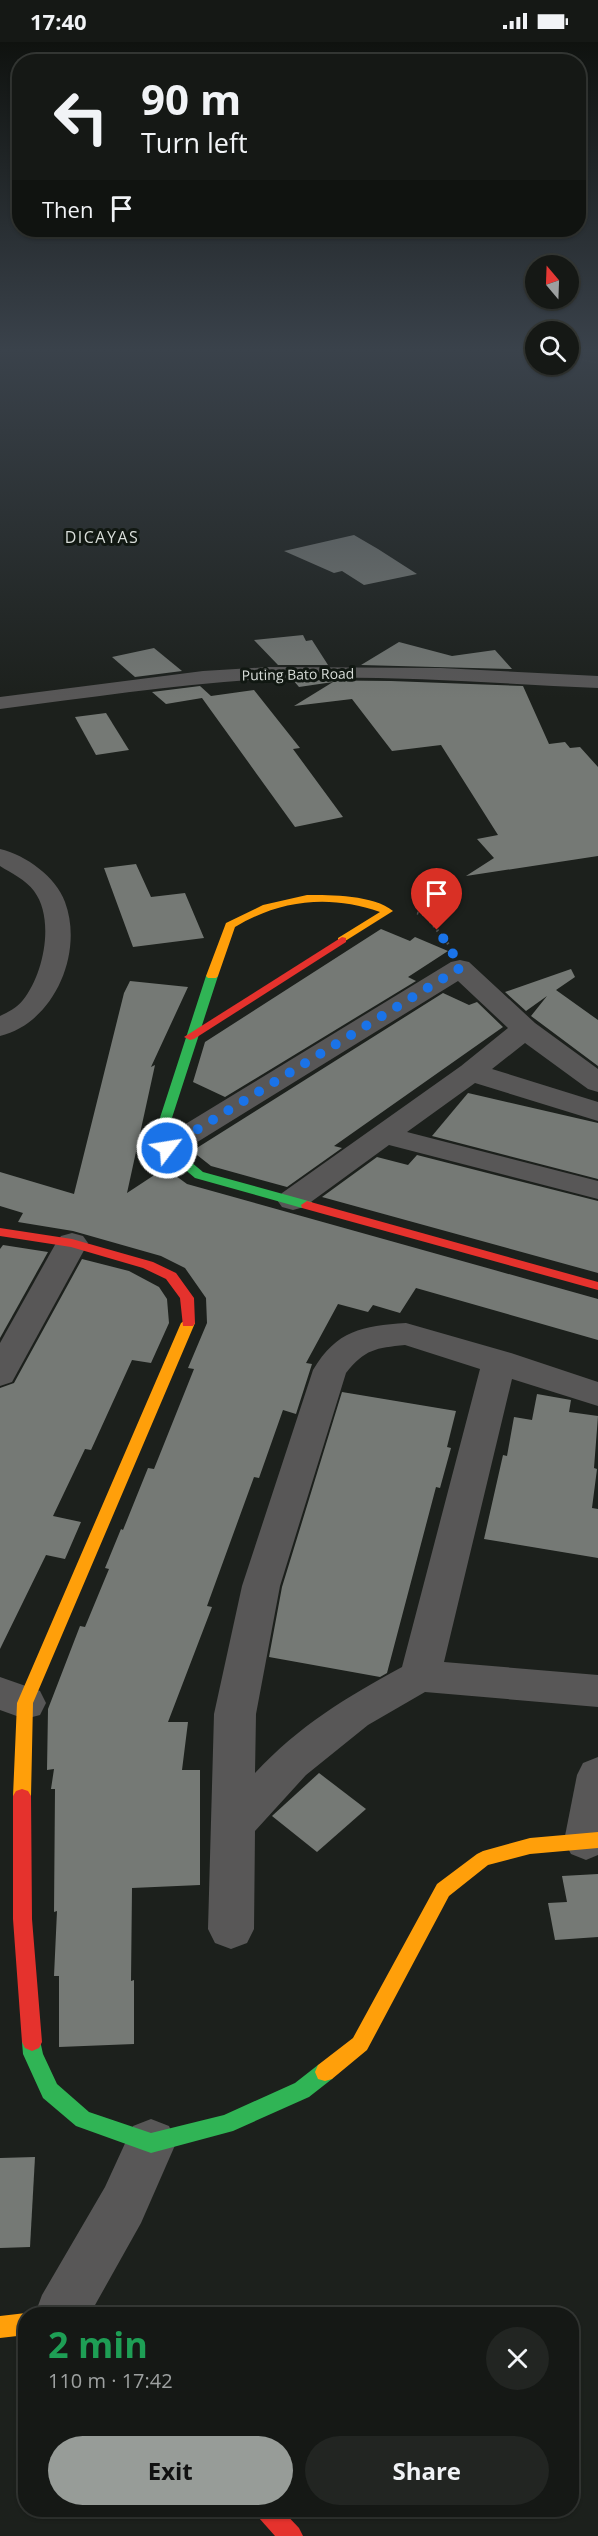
<!DOCTYPE html>
<html lang="en">
<head>
<meta charset="utf-8">
<style>
	:root { --surface:#151815; --page:#222522; --text:#f1f3f6; --muted:#9da0a0; --line:#343734; --accent:#979c98 }
	body { margin:0; font-family:"Open Sans",sans-serif; background:var(--page); color:var(--text); height:100vh; display:flex; flex-direction:column; font-size:22px; white-space:nowrap }
	* { box-sizing:border-box; margin:0 }
	p { font-size:20px; color:var(--muted) }
	.icon { flex:none; width:33px; height:33px; fill:none; stroke:currentColor; stroke-width:2; stroke-linecap:round; stroke-linejoin:round }
	.map { position:relative; flex:1; overflow:hidden }
	.details { position:absolute; left:18px; top:2265px; width:561px; height:210px; display:flex; flex-direction:column; background:var(--surface); border-radius:24px; box-shadow:0 2px 4px #0004,0 0 0 2px var(--line) }
	.details>* { flex:none }
	.guide { position:absolute; left:12px; top:12px; width:574px; height:183px; border-radius:24px; box-shadow:0 2px 4px #0004,0 0 0 2px var(--line); background:#151815; color:var(--text); overflow:hidden }
	.needle { width:39px; rotate:341deg }
	.controls { position:absolute; left:525px; top:213px; display:grid; gap:12px }
	.controls a { display:grid; place-items:center; width:54px; height:54px; border-radius:50%; background:var(--surface); box-shadow:0 2px 4px #0004,0 0 0 2px var(--line); font-size:30px }
	.pin { position:absolute; display:grid; place-items:center; width:51px; height:51px; color:#fff; margin:-62px -26px; border-radius:50% 50% 50% 0; rotate:-45deg; box-shadow:0 0 6px #0007 }
	.pin .icon { rotate:45deg }
	.me { position:absolute; width:66px; margin:-33px; rotate:59deg; stroke-linejoin:round; filter:drop-shadow(0 0 4px #0008) }
	.turn { display:flex; align-items:center; gap:21px; height:126px; padding:0 30px; font-size:27px }
	.turn .icon { width:78px; height:78px; stroke-width:2.5 }
	.turn b { display:block; font-size:42px; line-height:51px }
	.then { display:flex; align-items:center; height:57px; padding:0 30px; background:#0003; gap:12px; font-size:22px }
	.round { display:grid; place-items:center; flex:none; width:63px; height:63px; border-radius:32px; background:var(--page) }
	.headline { display:flex; align-items:center; justify-content:space-between; height:102px; padding:0 30px }
	h1 { font-size:36px; font-weight:700; line-height:45px; color:#1e9e55 }
	.primary-button { display:flex; gap:12px; margin-top:auto; padding:12px 30px }
	.primary-button a { flex:1; height:69px; border-radius:36px; background:var(--accent); color:#111; font-size:24px; font-weight:700; line-height:69px; text-align:center }
	.primary-button a+a { background:var(--page); color:var(--text) }
	.status { display:flex; justify-content:space-between; align-items:center; height:42px; padding:0 30px; background:var(--surface); direction:ltr }
	.status svg { height:16px; fill:currentColor }
	.map>svg:first-child { display:block }
	.building { fill:#757975 }
	.lines { fill:none; stroke-linecap:round; stroke-linejoin:round }
	.path-far1 { stroke:#545554; stroke-width:1.5; stroke-dasharray:1 2; stroke-linecap:butt }
	.path { stroke:#545554; stroke-width:3; stroke-dasharray:1.5 4; stroke-linecap:butt }
	.street { fill:#585757; fill-rule:evenodd }
	.fast { fill:#30b455; fill-rule:evenodd }
	.slow { fill:#ff9f0a; fill-rule:evenodd }
	.jam { fill:#e5322d; fill-rule:evenodd }
	.route { stroke:#1a73e8; stroke-width:10; stroke-dasharray:0 18 }
	.labels { text-anchor:middle; dominant-baseline:central; stroke-width:6; stroke-linejoin:round; paint-order:stroke }
	.far-street-label { font-size:14px; fill:#d9deda; stroke:#111812 }
	.far-quarter-label { font-size:16px; letter-spacing:1.5px; fill:#d9deda; stroke:#111812 }
</style>
</head>
<body>
<div class="status"><b>17:40</b><svg viewBox="0 0 49 12"><path d="M0 12V9h3v3zM5 12V6h3v6zM10 12V3h3v9zM15 12V0h3v12zM26 1h20v11H26zM47 4h2v5h-2z"/></svg></div>
<div class="map">
<svg width="598" height="2494" viewBox="0 0 598 2494">
	<rect width="100%" height="100%" fill="#1c201c"/>
	<g class="building">
		<path d="M 354,493 L 378,507 L 417,532 L 364,543 L 342,529 L 334,531 L 284,509 Z"/>
		<path d="M 303,593 L 306,599 L 312,598 L 328,623 L 278,623 L 254,598 Z"/>
		<path d="M 399,600 L 452,614 L 495,608 L 512,627 L 361,623 Z"/>
		<path d="M 154,606 L 182,629 L 135,635 L 112,615 Z"/>
		<path d="M 293,638 L 391,639 L 523,644 L 549,702 L 565,700 L 570,706 L 580,705 L 598,725 L 598,814 L 466,834 L 494,816 L 477,797 L 498,793 L 441,703 L 392,709 L 352,657 L 294,664 L 333,640 L 299,645 Z"/>
		<path d="M 200,644 L 211,654 L 254,648 L 300,706 L 293,707 L 343,775 L 295,785 L 202,656 L 166,662 L 152,650 Z"/>
		<path d="M 106,671 L 129,708 L 96,713 L 75,675 Z"/>
		<path d="M 136,822 L 151,855 L 185,851 L 204,896 L 133,905 L 104,826 Z"/>
		<path d="M 381,887 L 410,899 L 415,895 L 448,909 L 408,935 L 416,939 L 225,1055 L 193,1040 L 205,1000 Z"/>
		<path d="M 571,927 L 575,935 L 556,948 L 598,978 L 598,1024 L 531,974 L 547,954 L 526,969 L 505,950 Z"/>
		<path d="M 130,939 L 188,945 L 151,1025 L 155,1023 L 127,1151 L 165,1126 L 187,1142 L 598,1257 L 598,1298 L 416,1246 L 400,1271 L 373,1263 L 368,1270 L 338,1262 L 306,1321 L 312,1322 L 296,1372 L 283,1368 L 259,1436 L 254,1435 L 207,1564 L 212,1565 L 168,1680 L 188,1680 L 182,1728 L 200,1728 L 200,1843 L 132,1846 L 131,1939 L 134,1938 L 134,2002 L 59,2005 L 59,1934 L 54,1934 L 57,1869 L 54,1870 L 55,1747 L 51,1747 L 54,1727 L 47,1728 L 48,1667 L 80,1584 L 85,1585 L 109,1527 L 105,1526 L 121,1487 L 123,1488 L 148,1426 L 154,1427 L 194,1327 L 188,1326 L 207,1281 L 206,1256 L 185,1226 L 161,1214 L 73,1189 L 18,1180 L 23,1171 L 0,1164 L 0,1130 L 74,1152 L 124,951 Z"/>
		<path d="M 443,951 L 469,963 L 477,960 L 503,985 L 334,1104 L 342,1106 L 287,1145 L 211,1124 L 192,1109 Z"/>
		<path d="M 468,1051 L 598,1081 L 598,1137 L 432,1094 Z"/>
		<path d="M 417,1113 L 598,1159 L 598,1231 L 322,1155 L 377,1115 L 408,1123 Z"/>
		<path d="M 3,1203 L 48,1210 L 0,1296 L 0,1207 Z"/>
		<path d="M 82,1217 L 129,1229 L 159,1245 L 167,1257 L 169,1281 L 151,1321 L 132,1318 L 91,1408 L 85,1407 L 53,1474 L 81,1480 L 65,1517 L 46,1513 L 0,1607 L 0,1346 L 14,1341 Z"/>
		<path d="M 342,1350 L 456,1369 L 447,1405 L 451,1406 L 440,1446 L 436,1445 L 387,1631 L 380,1635 L 269,1615 L 282,1545 Z"/>
		<path d="M 537,1352 L 571,1358 L 569,1370 L 598,1374 L 594,1426 L 597,1427 L 592,1466 L 598,1467 L 598,1516 L 484,1497 L 503,1413 L 507,1414 L 514,1375 L 532,1378 Z"/>
		<path d="M 319,1731 L 366,1767 L 317,1810 L 272,1774 Z"/>
		<path d="M 598,1832 L 598,1895 L 555,1898 L 548,1861 L 567,1860 L 562,1834 Z"/>
		<path d="M 35,2115 L 30,2205 L 0,2206 L 0,2116 Z"/>
	</g>
	<g class="lines">
		<g class="path-far1">
			<path d="M 532,307 L 536,308"/>
			<path d="M 568,315 L 598,321"/>
		</g>
		<path class="path" d="M 417,871 L 425,873 L 449,903"/>
		<g class="street">
			<path d="M 269,625 L 441,626 L 598,634 L 598,646 C 488,641 377,632 266,637 C 177,642 89,656 0,667 L 0,655 L 203,629 Z"/>
			<path d="M 0,807 C 26,813 56,835 65,860 C 84,911 54,981 0,994 L 0,974 C 8,970 17,966 23,958 C 44,932 55,877 34,849 C 26,838 11,831 0,824 Z"/>
			<path d="M 460,918 L 469,920 L 535,981 L 598,1027 L 598,1050 L 588,1047 L 525,1001 L 492,1027 L 598,1060 L 598,1079 L 475,1041 L 407,1090 L 598,1139 L 598,1157 L 389,1103 L 304,1165 L 293,1168 L 282,1165 L 277,1158 L 282,1151 L 461,1024 L 508,986 L 458,939 L 178,1112 L 167,1115 L 156,1112 L 152,1106 L 156,1100 L 451,920 Z"/>
			<path d="M 72,1191 L 83,1194 L 88,1201 L 12,1340 L 0,1344 L 0,1301 L 56,1201 L 61,1194 Z"/>
			<path d="M 406,1281 L 511,1311 L 598,1340 L 598,1364 L 512,1337 L 444,1620 L 598,1633 L 598,1665 L 425,1650 L 368,1683 L 306,1733 L 255,1789 L 254,1887 L 247,1901 L 231,1907 L 215,1901 L 208,1887 L 214,1672 L 242,1544 L 313,1328 C 337,1288 362,1284 406,1281 ZM 405,1303 L 480,1327 L 402,1625 C 345,1656 300,1683 255,1731 L 256,1672 L 280,1544 L 346,1331 C 365,1307 376,1306 405,1303 Z"/>
			<path d="M 0,1635 L 40,1649 L 46,1661 L 40,1673 L 25,1677 L 0,1668 Z"/>
			<path d="M 598,1715 L 598,1813 L 586,1818 L 571,1812 L 564,1799 L 577,1733 L 583,1721 Z"/>
			<path d="M 151,2077 L 169,2084 L 176,2101 L 141,2181 L 90,2272 L 35,2272 L 42,2253 L 105,2145 L 133,2084 Z"/>
		</g>
		<g class="fast">
			<path d="M 212,931 L 218,934 L 169,1085 L 173,1105 L 203,1130 L 312,1160 L 313,1163 L 312,1166 L 302,1166 L 195,1136 L 163,1109 L 157,1085 L 206,934 Z"/>
			<path d="M 32,1991 L 39,1994 L 43,2012 L 57,2042 L 89,2070 L 151,2091 L 224,2073 L 295,2041 L 318,2023 L 325,2021 L 332,2023 L 335,2030 L 332,2037 L 309,2055 L 233,2089 L 151,2111 L 76,2084 L 43,2056 L 23,2012 L 22,2000 L 25,1994 Z"/>
		</g>
		<g class="slow">
			<path d="M 307,853 C 331,853 374,853 393,869 L 342,901 L 338,900 L 338,896 L 380,870 C 329,852 280,858 235,885 L 218,934 L 216,936 L 208,936 L 206,934 L 226,881 L 263,863 Z"/>
			<path d="M 188,1276 L 195,1281 L 33,1661 L 31,1754 L 28,1759 L 22,1761 L 16,1759 L 13,1754 L 17,1661 L 181,1281 Z"/>
			<path d="M 598,1790 L 598,1806 L 530,1812 L 488,1823 L 449,1854 L 367,2008 L 332,2037 L 325,2039 L 318,2037 L 315,2030 L 318,2023 L 353,1996 L 437,1842 L 477,1812 L 483,1809 L 530,1796 Z"/>
			<path d="M 26,2271 L 29,2272 L 26,2272 L 26,2293 L 0,2296 L 0,2274 Z"/>
		</g>
		<g class="jam">
			<path d="M 342,895 L 346,896 L 346,900 L 194,997 L 190,998 L 184,995 Z"/>
			<path d="M 307,1159 L 598,1240 L 598,1248 L 302,1166 L 301,1163 Z"/>
			<path d="M 0,1186 L 72,1197 L 153,1220 L 176,1231 L 194,1256 L 195,1281 L 193,1284 L 183,1284 L 180,1256 L 166,1237 L 143,1226 L 71,1205 L 0,1194 Z"/>
			<path d="M 22,1747 L 28,1749 L 31,1754 L 32,1877 L 42,2000 L 39,2006 L 32,2009 L 25,2006 L 22,2000 L 13,1877 L 13,1754 L 16,1749 Z"/>
			<path d="M 255,2468 L 282,2468 L 299,2486 L 303,2494 L 275,2494 L 259,2476 Z"/>
		</g>
	</g>
	<linearGradient id="sky" x2="0" y2="1"><stop stop-color="#0f120f"/><stop offset="0.47" stop-color="#3a424b"/><stop offset="1" stop-color="#3a424b" stop-opacity="0"/></linearGradient>
	<rect width="598" height="656" fill="url(#sky)"/>
	<g class="lines">
		<path class="route" d="M 167,1106 L 460,926 L 449,904 L 437,888"/>
	</g>
	<g class="labels">
		<g class="far-street-label">
			<text transform="translate(298 632) rotate(-1)">Puting Bato Road</text>
		</g>
		<g class="far-quarter-label">
			<text x="102" y="495">DICAYAS</text>
		</g>
	</g>
</svg>
<div class="controls">
<a><svg class="needle" viewBox="-14 -14 28 28"><path d="M0-13l5 13h-10z" fill="#e53935"/><path d="M0 13l5-13h-10z" fill="#9da0a0"/></svg></a>
<a><svg class="icon" aria-label="search" viewBox="0 0 24 24"><circle cx="10" cy="10" r="6"/><path d="M15 15l6 6"/></svg></a>
</div>
<div class="pin" style="left:437px;top:888px;background:#d93025"><svg class="icon" aria-label="arrive" viewBox="0 0 24 24"><path d="M6 21V4h12l-3 4 3 4H6"/></svg></div>
<svg class="me" style="left:167px;top:1106px" viewBox="-20 -20 40 40"><circle r="17" fill="#1a73e8" stroke="#fff" stroke-width="3"/><path d="M0-11L8 9 0 5-8 9z" fill="#fff"/></svg>
<div class="guide">
<div class="turn"><svg class="icon" aria-label="left" viewBox="0 0 24 24"><path d="M17 20v-9H6M10 6l-5 5 5 5"/></svg><div><b>90 m</b>Turn left</div></div>
<div class="then">Then<svg class="icon" aria-label="arrive" viewBox="0 0 24 24"><path d="M6 21V4h12l-3 4 3 4H6"/></svg></div>
</div>
<section class="details">
<div class="headline"><div><h1>2 min</h1><p>110 m · 17:42</p></div><a class="round"><svg class="icon" aria-label="close" viewBox="0 0 24 24"><path d="M6 6l12 12M18 6L6 18"/></svg></a></div>
<div class="primary-button"><a>Exit</a><a>Share</a></div>
</section>
</div>
</body>
</html>
